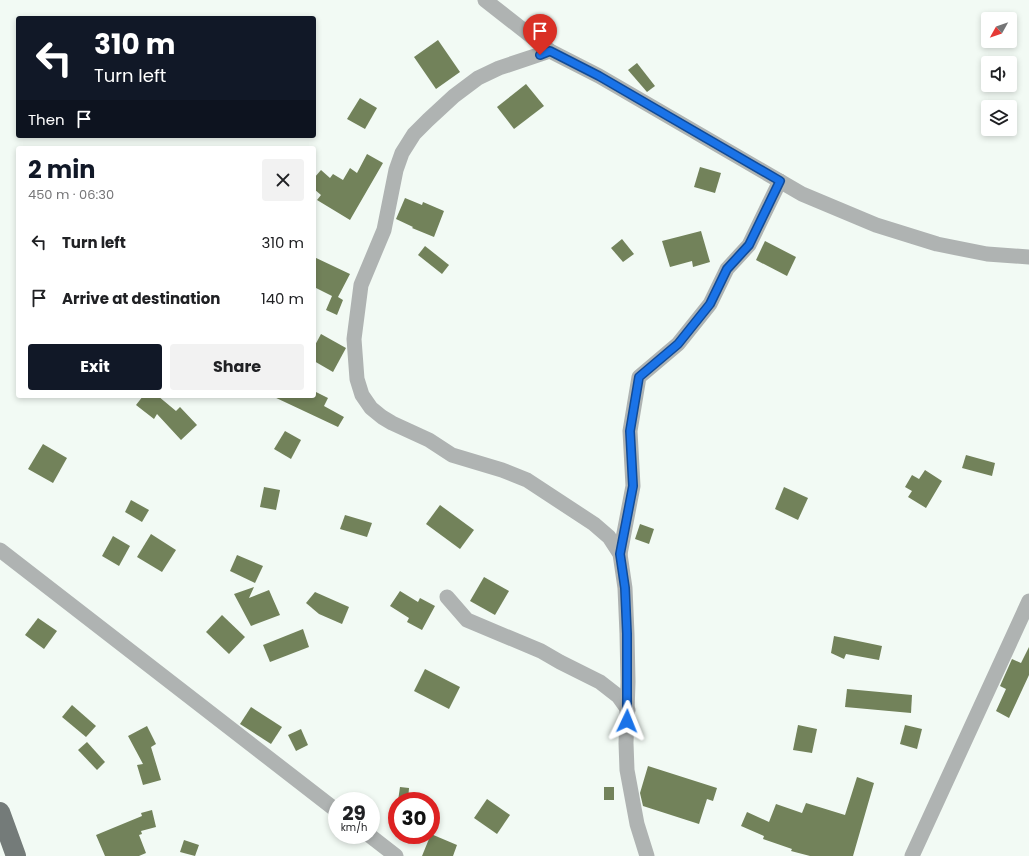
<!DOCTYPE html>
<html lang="en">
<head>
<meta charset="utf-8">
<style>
	:root { --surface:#fff; --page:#f2f2f2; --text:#202124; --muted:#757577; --accent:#111827 }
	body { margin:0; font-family:Poppins,sans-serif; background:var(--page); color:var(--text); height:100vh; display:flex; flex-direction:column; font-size:15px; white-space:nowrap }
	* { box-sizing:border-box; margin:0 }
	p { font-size:13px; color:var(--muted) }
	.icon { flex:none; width:22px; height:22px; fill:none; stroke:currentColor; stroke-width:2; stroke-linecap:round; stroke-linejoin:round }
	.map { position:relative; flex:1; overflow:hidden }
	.details { position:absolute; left:16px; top:146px; width:300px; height:252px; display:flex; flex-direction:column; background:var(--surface); border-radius:4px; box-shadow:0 2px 6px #0003 }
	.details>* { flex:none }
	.hud { position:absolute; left:16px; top:16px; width:300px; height:122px; border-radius:4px; box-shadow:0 2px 6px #0003; background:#111827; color:#fff; overflow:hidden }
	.needle { width:26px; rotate:230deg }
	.buttons { position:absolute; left:981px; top:12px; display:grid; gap:8px }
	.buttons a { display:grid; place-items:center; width:36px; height:36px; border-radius:4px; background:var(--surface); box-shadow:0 2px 6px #0003; font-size:20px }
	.speed { position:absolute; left:328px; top:792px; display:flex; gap:8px; font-size:20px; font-weight:700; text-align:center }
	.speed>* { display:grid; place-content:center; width:52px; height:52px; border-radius:50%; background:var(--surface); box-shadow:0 2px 6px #0003; line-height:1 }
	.speed small { font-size:10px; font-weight:400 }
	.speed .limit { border:6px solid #d22; background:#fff; color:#111 }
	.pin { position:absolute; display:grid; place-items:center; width:34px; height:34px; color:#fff; margin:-41px -17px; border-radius:50% 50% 50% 0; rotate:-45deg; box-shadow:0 0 4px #0007 }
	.pin .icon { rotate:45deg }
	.me { position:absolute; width:44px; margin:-22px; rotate:2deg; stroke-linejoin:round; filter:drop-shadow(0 0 3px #0008) }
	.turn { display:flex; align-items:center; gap:14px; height:84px; padding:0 12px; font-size:18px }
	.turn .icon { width:52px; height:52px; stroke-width:2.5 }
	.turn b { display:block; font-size:28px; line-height:34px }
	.then { display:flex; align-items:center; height:38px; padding:0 12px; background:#0003; gap:8px; font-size:15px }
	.round { display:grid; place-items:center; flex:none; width:42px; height:42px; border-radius:4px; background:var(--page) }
	.overview { display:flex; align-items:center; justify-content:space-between; height:68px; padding:0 12px }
	h1 { font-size:24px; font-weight:700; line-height:30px; color:var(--accent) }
	.action { display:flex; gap:8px; margin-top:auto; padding:8px 12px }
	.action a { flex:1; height:46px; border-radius:4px; background:var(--accent); color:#fff; font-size:16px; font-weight:700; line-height:46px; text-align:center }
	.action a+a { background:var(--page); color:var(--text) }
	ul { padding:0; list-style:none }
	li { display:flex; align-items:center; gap:12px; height:56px; padding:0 12px }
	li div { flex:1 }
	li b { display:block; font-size:15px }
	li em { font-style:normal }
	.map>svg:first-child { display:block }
	.building { fill:#72825a }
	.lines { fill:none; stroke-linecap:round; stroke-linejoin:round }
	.minor { stroke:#afb3b2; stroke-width:15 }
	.major { stroke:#747b79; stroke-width:20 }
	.route-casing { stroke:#114b97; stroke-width:10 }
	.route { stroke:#1a73e8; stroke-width:7 }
</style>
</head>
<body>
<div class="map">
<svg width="1029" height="856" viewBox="0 0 1029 856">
	<rect width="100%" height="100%" fill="#f2faf4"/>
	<g class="building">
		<path d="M 438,40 L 460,72 L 436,89 L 414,57 Z"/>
		<path d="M 637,63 L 655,86 L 647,92 L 628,70 Z"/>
		<path d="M 526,84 L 544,106 L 514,129 L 497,107 Z"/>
		<path d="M 360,98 L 377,108 L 365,129 L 347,119 Z"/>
		<path d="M 367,154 L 383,163 L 350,220 L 317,200 L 321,195 L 314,189 L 314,178 L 321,170 L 330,178 L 333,174 L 343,180 L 350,168 L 357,173 Z"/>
		<path d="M 700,167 L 721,173 L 715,193 L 694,187 Z"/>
		<path d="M 405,198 L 422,205 L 423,202 L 444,211 L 434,237 L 412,228 L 413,227 L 396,219 Z"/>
		<path d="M 701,231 L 710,262 L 693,267 L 692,261 L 670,267 L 662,241 Z"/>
		<path d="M 622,239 L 634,254 L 623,262 L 611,248 Z"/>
		<path d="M 765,241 L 796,257 L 787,276 L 756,260 Z"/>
		<path d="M 425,246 L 449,265 L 442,274 L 418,255 Z"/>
		<path d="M 314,257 L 350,274 L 338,297 L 343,300 L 337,315 L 326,310 L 332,296 L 314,287 Z"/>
		<path d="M 321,334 L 346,348 L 333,372 L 314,361 L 314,347 Z"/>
		<path d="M 314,391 L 328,398 L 324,406 L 344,417 L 338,427 L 272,396 L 314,396 Z"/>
		<path d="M 143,396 L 158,396 L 176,411 L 180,407 L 197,425 L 181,440 L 157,414 L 154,419 L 136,405 Z"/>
		<path d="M 285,431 L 301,440 L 291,459 L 274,449 Z"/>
		<path d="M 43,444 L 67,458 L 53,483 L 28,469 Z"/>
		<path d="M 966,455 L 995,463 L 992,476 L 962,468 Z"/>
		<path d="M 925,470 L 942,481 L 926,508 L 908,497 L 912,491 L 905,487 L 912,475 L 919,479 Z"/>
		<path d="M 264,487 L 280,490 L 276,510 L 260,507 Z"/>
		<path d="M 784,487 L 808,498 L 798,520 L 775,509 Z"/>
		<path d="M 131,500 L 149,510 L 142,522 L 125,512 Z"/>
		<path d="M 440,505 L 474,530 L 460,549 L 426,524 Z"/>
		<path d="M 345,515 L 372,523 L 367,537 L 340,529 Z"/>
		<path d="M 640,524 L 654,529 L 649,544 L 635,539 Z"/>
		<path d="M 151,534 L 176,550 L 162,572 L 137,557 Z"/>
		<path d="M 113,536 L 130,546 L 119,566 L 102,556 Z"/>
		<path d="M 237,555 L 263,566 L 255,583 L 230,571 Z"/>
		<path d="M 484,577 L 509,591 L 495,615 L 470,601 Z"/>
		<path d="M 254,587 L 249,598 L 269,590 L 280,615 L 251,626 L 234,594 Z"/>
		<path d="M 400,591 L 418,602 L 420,598 L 435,606 L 422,630 L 407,622 L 409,618 L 390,606 Z"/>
		<path d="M 315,592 L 349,607 L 342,624 L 319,614 L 306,603 Z"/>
		<path d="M 222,615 L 245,637 L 229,654 L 206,632 Z"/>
		<path d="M 38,618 L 57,631 L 44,649 L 25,635 Z"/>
		<path d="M 303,629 L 309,647 L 270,662 L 263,645 Z"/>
		<path d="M 834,636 L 882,646 L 879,660 L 846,654 L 844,659 L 831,653 Z"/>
		<path d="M 1029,647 L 1029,675 L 1009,718 L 996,711 L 1006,689 L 1000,686 L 1012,659 L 1021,663 Z"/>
		<path d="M 425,669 L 460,687 L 449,709 L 414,691 Z"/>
		<path d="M 847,689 L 912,695 L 911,713 L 845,707 Z"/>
		<path d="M 72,705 L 96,726 L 86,737 L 62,717 Z"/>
		<path d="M 251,707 L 282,727 L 271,744 L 240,724 Z"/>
		<path d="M 798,725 L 817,729 L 812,753 L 793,750 Z"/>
		<path d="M 905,725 L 922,729 L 917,749 L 900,744 Z"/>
		<path d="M 147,726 L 156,744 L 151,747 L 161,780 L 143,785 L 137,765 L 143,764 L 128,736 Z"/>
		<path d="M 301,729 L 308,745 L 296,751 L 288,735 Z"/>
		<path d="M 87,742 L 105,762 L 97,770 L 78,750 Z"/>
		<path d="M 648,766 L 717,788 L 713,801 L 707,799 L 699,824 L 643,806 L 640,793 Z"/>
		<path d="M 857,777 L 874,783 L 853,856 L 810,856 L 791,851 L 792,849 L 763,839 L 764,836 L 741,826 L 747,812 L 769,822 L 776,804 L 802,813 L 806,803 L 845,815 Z"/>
		<path d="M 400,787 L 409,788 L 408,801 L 398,801 Z"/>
		<rect x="604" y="787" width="10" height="13"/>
		<path d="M 487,799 L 510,815 L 497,834 L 474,818 Z"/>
		<path d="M 152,810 L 156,827 L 141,831 L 142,834 L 139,835 L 146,853 L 139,856 L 105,856 L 96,835 L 142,816 L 141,813 Z"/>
		<path d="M 431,834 L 457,845 L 453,856 L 422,856 Z"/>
		<path d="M 184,840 L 199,845 L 195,856 L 180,852 Z"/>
	</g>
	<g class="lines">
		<g class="minor">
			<path d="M 485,0 L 550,51 L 599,76 L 802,194 L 876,225 L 937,244 L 987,254 L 1029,257"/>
			<path d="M 550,51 L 499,68 L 478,78 L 454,96 L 428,120 L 414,134 L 402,153 L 396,170 L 384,230 L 361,285 L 354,339 L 357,379 L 362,395 L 371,408 L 382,417 L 392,423 L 429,440 L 452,455 L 502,470 L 527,480 L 594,524 L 609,537 L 620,554 L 625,588 L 627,634 L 628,682 L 626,743 L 627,770 L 637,824 L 647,856"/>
			<path d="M 0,550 L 337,811"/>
			<path d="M 620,554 L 633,486 L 630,431 L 639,377 L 678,344 L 710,304 L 727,269 L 749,245 L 780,181"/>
			<path d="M 447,597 L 467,620 L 541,651 L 560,662 L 600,682 L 618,696 L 628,710"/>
			<path d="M 369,835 L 396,856"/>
			<path d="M 912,856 L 1029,601"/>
		</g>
		<path class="major" d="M 0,812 L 16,856"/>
	</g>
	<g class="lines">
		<defs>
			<path id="route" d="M 540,55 L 550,51 L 599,76 L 780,181 L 749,245 L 727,269 L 710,304 L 678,344 L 639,377 L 630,431 L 633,486 L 620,554 L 625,588 L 627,634 L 627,721"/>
		</defs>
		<use href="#route" class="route-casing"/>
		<use href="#route" class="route"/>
	</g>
</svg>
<div class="buttons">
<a><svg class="needle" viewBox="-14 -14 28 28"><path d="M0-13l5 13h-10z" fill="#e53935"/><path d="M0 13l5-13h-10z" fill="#757577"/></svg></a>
<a><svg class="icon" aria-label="sound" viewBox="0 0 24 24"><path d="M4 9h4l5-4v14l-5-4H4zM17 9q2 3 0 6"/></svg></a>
<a><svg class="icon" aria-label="layers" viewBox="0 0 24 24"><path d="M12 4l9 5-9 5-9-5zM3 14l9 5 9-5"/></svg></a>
</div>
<div class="speed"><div>29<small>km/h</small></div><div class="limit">30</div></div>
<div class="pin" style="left:540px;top:55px;background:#d93025"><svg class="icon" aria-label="arrive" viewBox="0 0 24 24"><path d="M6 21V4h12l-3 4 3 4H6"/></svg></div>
<svg class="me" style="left:627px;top:721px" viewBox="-20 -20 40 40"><path d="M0-17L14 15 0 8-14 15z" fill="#1a73e8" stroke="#fff" stroke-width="4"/></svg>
<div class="hud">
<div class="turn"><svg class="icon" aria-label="left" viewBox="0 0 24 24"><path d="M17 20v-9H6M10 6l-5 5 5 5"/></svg><div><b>310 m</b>Turn left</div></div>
<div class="then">Then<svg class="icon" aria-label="arrive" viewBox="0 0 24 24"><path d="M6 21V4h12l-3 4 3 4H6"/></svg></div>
</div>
<section class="details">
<div class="overview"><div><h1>2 min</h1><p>450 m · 06:30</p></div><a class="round"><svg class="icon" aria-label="close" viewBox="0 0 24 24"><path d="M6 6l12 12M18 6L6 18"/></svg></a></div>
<ul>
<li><svg class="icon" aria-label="left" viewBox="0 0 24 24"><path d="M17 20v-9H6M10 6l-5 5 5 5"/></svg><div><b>Turn left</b></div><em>310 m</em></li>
<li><svg class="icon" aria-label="arrive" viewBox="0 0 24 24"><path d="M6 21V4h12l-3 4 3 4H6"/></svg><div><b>Arrive at destination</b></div><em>140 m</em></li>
</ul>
<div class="action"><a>Exit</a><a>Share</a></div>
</section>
</div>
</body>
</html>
